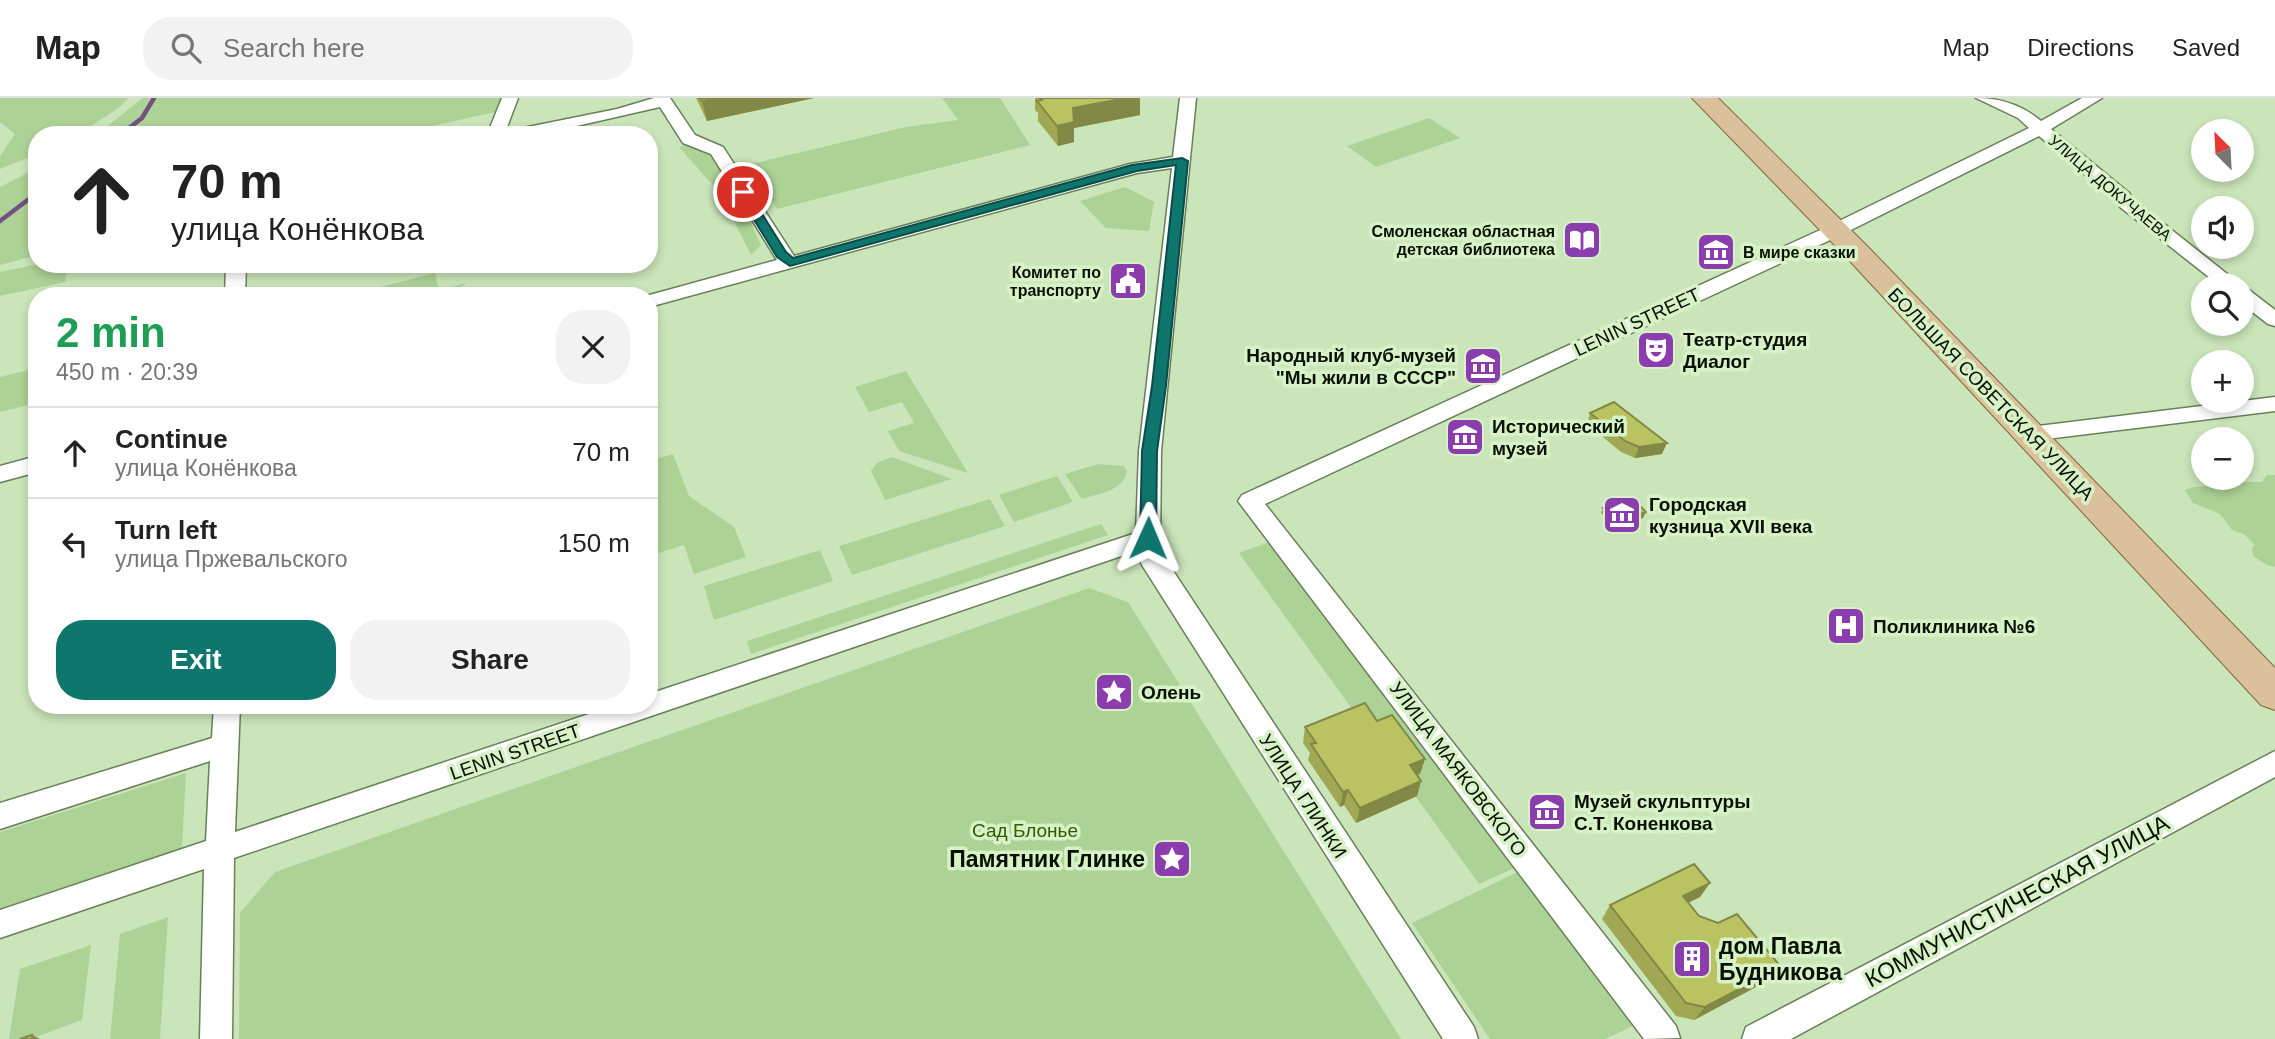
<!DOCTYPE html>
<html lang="en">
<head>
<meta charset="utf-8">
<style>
	:root { --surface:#fff; --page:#f2f2f2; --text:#222; --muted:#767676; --line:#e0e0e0; --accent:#0f766e }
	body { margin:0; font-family:Helvetica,sans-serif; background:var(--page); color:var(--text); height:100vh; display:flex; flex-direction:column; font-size:26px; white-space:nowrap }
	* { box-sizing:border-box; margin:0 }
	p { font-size:23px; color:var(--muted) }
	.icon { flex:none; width:38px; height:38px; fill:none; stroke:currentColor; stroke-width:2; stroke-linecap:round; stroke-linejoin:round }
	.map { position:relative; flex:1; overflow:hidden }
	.drawer { position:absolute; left:28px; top:189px; width:630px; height:427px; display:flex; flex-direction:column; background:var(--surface); border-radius:28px; box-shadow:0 4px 10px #0003 }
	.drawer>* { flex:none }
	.hud { position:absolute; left:28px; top:28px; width:630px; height:147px; border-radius:28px; box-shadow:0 4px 10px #0003; background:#fff; color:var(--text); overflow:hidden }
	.needle { width:46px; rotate:336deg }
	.buttons { position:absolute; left:2191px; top:21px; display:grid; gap:14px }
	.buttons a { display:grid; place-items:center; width:63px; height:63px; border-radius:50%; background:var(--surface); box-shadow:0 4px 10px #0003; font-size:35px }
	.pin { position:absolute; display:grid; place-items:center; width:60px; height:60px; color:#fff; margin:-30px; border:4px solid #fff; border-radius:50%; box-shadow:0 2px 7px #0007 }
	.me { position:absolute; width:77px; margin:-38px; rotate:1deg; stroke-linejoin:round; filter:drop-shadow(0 0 5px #0008) }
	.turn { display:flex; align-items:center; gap:24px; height:147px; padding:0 28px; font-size:32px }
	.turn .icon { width:91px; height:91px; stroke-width:2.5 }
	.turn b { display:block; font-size:49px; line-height:60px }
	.round { display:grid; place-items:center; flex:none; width:74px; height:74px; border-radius:28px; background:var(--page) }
	.head { display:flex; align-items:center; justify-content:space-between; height:119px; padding:0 28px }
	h1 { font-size:42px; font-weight:800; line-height:52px; color:#1e9e55 }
	.cta { display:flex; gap:14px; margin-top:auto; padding:14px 28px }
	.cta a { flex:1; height:80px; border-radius:28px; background:var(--accent); color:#fff; font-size:28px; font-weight:800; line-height:80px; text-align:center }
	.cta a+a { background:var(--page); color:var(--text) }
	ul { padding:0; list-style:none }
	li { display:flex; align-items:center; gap:21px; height:91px; padding:0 28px; border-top:2px solid var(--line) }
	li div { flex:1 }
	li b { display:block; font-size:26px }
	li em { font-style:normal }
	header { display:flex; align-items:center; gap:42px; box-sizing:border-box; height:98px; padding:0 35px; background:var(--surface); border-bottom:2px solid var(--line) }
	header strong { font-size:33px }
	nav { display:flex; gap:38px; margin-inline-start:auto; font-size:24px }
	.search { width:490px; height:63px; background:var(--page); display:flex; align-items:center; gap:18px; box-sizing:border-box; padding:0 24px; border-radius:28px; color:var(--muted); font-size:26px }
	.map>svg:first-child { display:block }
	.green { fill:#add296 }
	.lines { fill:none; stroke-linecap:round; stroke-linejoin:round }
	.stream { stroke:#715182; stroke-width:4.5 }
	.street-casing { stroke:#688058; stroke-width:3 }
	.primary-casing { stroke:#82673c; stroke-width:2 }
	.street { fill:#fff; fill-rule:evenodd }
	.primary { fill:#dbc09c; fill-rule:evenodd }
	.wall { fill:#a0a854 }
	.shaded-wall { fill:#828845 }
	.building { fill:#bac362; stroke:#828845; stroke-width:2 }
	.route { fill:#0f766e; stroke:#0a4d48; stroke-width:2 }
	.labels { text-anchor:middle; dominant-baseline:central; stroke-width:7; stroke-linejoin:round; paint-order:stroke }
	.far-street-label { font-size:16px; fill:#081104; stroke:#d7f2c6 }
	.far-poi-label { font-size:16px; font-weight:bold; fill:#081104; stroke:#d7f2c6; text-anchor:end }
	.street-label { font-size:19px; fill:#081104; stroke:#d7f2c6 }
	.poi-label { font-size:19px; font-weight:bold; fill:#081104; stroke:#d7f2c6; text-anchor:start }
	.park-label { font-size:19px; fill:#315d01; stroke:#d7f2c6 }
	.near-poi-label { font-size:23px; font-weight:bold; fill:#081104; stroke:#d7f2c6; text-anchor:end }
	.near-street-label { font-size:23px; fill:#081104; stroke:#d7f2c6 }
</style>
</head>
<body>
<header>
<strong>Map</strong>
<div class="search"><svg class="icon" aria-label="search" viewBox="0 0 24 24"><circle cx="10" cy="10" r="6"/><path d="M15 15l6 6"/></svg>Search here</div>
<nav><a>Map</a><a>Directions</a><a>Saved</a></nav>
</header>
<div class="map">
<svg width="2275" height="941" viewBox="0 0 2275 941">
	<rect width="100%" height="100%" fill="#cae5b9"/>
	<g class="green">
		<path d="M 0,0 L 128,0 L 121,8 L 78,37 L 37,37 L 37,56 L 0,71 L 0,58 L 15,36 L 0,24 Z"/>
		<path d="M 143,0 L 501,0 L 495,14 L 393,37 L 96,37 Z"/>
		<path d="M 942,0 L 1000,0 L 1030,47 L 777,111 L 752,66 L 906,29 L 958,22 Z"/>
		<path d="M 1429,20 L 1460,40 L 1376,69 L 1347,48 Z"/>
		<path d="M 692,46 L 713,58 L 740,101 L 761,147 L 751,157 L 720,95 L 679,49 Z"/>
		<path d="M 37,70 L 37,157 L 0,167 L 0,89 Z"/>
		<path d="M 1125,89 L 1154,104 L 1149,133 L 1106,130 L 1080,103 Z"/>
		<path d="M 39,166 L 68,166 L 65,184 L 0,198 L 0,174 Z"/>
		<path d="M 435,175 L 439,192 L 466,185 L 452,198 L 345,198 Z"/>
		<path d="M 37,270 L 37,305 L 0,314 L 0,279 Z"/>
		<path d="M 906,273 L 968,375 L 899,353 L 888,333 L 914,325 L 902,304 L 869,314 L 855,289 Z"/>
		<path d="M 673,356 L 689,398 L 734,429 L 746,459 L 694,476 L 684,447 L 649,458 L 649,363 Z"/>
		<path d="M 892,359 L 952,381 L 885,402 L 871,373 L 877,365 Z"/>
		<path d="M 1098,366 L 1124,368 L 1127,374 C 1121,394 1100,395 1082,401 L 1065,376 Z"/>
		<path d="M 2267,377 L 2275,377 L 2275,469 L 2267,467 L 2253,458 L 2252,450 L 2255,447 L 2244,436 L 2232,432 L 2220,416 L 2193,405 L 2185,392 L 2193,389 L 2215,388 L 2218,384 L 2262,384 Z"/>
		<path d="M 1057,378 L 1073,404 L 1014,424 L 999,397 Z"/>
		<path d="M 990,401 L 1005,428 L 852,477 L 839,448 Z"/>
		<path d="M 1101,426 L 1108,437 L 751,556 L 747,543 Z"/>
		<path d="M 1275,442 L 1521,767 L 1479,786 L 1239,455 Z"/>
		<path d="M 820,452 L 833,483 L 714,522 L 704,488 Z"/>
		<path d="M 1089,490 L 1128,504 L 1401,941 L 239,941 L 240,815 L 275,774 Z"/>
		<path d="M 186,675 L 182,750 L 0,811 L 0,734 Z"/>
		<path d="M 1524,771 L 1637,926 L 1605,941 L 1490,941 L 1412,825 Z"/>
		<path d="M 168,819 L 160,941 L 110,941 L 120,836 Z"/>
		<path d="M 91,847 L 82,922 L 30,941 L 9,941 L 20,871 Z"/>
	</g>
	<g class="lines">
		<g class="stream">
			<path d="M 120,37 L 142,20 L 154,0"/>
			<path d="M 0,123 L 37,95"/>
		</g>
		<defs>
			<g id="street">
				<path d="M 502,0 L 518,0 L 504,37 L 487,37 Z"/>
				<path d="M 654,0 L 670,0 L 695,37 L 723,49 L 794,158 L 1130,66 L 1173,59 L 1180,0 L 1196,0 L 1161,353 L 1160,453 L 1474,929 L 1478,941 L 1443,941 L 1142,467 L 1136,453 L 234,760 L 232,941 L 200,941 L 204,771 L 0,840 L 0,812 L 206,743 L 210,663 L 0,731 L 0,705 L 212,640 L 214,607 L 240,607 L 235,734 L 616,607 L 649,607 L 649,596 L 1136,435 L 1139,353 L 1172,70 L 1137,75 L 649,209 L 649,198 L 646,198 L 777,162 L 711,56 L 683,45 L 660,9 L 537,37 L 505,37 L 513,32 L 617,11 Z"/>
				<path d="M 1976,0 C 2001,0 2022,7 2041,23 L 2082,0 L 2102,0 L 2051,31 L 2129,95 L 2134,102 L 2241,187 L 2219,187 L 2120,109 L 2115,102 L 2039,38 L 1843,136 L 1265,406 L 1676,928 L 1680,940 L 1644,941 L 1238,403 L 1242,397 L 1829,128 L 2029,30 L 2018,20 Z"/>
				<path d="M 226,166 L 246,166 L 245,198 L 225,198 Z"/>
				<path d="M 2242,190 L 2249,192 L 2275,212 L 2275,228 L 2268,226 L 2242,206 Z"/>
				<path d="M 2275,299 L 2275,313 L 2030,343 L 2022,341 L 2019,336 L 2022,331 L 2030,329 Z"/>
				<path d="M 37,358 L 37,374 L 0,384 L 0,368 Z"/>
				<path d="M 2275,653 L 2275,679 L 1791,941 L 1742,941 L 1746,929 Z"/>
			</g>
			<path id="primary" d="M 1692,0 L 1718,0 L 1868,149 L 2275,570 L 2275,612 L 2261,607 L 1848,161 Z"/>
		</defs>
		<use href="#street" class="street-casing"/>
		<use href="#primary" class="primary-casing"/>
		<use href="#street" class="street"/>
		<use href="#primary" class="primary"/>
	</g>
	<g class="wall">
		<path d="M 696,0 L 814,0 L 707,23 Z"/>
		<path d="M 1035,0 L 1140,0 L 1140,17 L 1074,30 L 1074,44 L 1058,48 L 1038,23 L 1038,15 L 1035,12 Z"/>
		<path d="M 1590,315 L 1662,356 L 1635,360 L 1621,354 L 1587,326 Z"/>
		<path d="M 1603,410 L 1643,420 L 1615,430 L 1601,415 Z"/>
		<path d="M 1377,623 L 1420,676 L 1417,677 L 1421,683 L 1417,698 L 1356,725 L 1344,707 L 1340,709 L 1308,662 L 1310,655 L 1303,645 L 1305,629 Z"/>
		<path d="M 1700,799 L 1688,805 L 1699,818 L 1769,882 L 1694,922 L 1676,918 L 1602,821 L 1610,807 Z"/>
	</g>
	<g class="shaded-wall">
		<path d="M 717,0 L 814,0 L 707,23 L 702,3 Z"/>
		<path d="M 1126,0 L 1140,0 L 1140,17 L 1074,30 L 1073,10 Z"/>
		<path d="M 1074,24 L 1074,44 L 1058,48 L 1057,28 Z"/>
		<path d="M 1667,345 L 1662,356 L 1635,360 L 1639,349 Z"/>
		<path d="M 1646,414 L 1643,420 L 1615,430 L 1617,424 Z"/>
		<path d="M 1425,661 L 1420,676 L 1405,682 L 1410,667 Z"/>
		<path d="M 1421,683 L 1417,698 L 1356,725 L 1360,710 Z"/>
		<path d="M 1348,692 L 1344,707 L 1340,709 L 1343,694 Z"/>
		<path d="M 1710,785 L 1700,799 L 1673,812 L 1683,798 Z"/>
		<path d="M 1781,869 L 1769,882 L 1694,922 L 1705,909 Z"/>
		<path d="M 32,937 L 40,941 L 32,941 Z"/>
	</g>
	<g class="building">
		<path d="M 700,0 L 717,0 L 702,3 Z"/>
		<path d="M 1040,0 L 1126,0 L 1073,10 L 1074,24 L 1057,28 L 1037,3 L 1042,2 Z"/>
		<path d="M 1614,304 L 1667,345 L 1639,349 L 1625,343 L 1590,315 Z"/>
		<path d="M 1632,400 L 1646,414 L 1617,424 L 1603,410 Z"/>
		<path d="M 1365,605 L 1377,623 L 1392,617 L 1425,661 L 1410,667 L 1421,683 L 1360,710 L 1348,692 L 1343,694 L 1311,646 L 1316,645 L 1305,629 Z"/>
		<path d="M 1694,766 L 1710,785 L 1683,798 L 1699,818 L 1718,825 L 1737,816 L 1781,869 L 1705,909 L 1686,905 L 1610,807 Z"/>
		<path d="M 32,937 L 32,941 L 20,941 Z"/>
	</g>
	<path class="route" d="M 1182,60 L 1188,63 L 1166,288 L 1157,353 L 1156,440 L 1148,446 L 1140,440 L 1142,353 L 1152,288 L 1176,67 L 1137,73 L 790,168 L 777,159 L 737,94 L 747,92 L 786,154 L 793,160 L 1132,67 Z"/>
	<defs>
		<symbol id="library-square" viewBox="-11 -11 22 22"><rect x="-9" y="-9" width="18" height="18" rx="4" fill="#8b3dae" stroke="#d7f2c6"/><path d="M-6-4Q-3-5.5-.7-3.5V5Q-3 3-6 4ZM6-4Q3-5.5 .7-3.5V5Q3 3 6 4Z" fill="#fff"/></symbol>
		<symbol id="museum-square" viewBox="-11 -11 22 22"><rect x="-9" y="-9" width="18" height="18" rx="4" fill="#8b3dae" stroke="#d7f2c6"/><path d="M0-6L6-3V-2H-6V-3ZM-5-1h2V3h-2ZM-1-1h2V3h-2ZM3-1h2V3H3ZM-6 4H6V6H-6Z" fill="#fff"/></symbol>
		<symbol id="civic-square" viewBox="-11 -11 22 22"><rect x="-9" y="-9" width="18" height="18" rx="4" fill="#8b3dae" stroke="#d7f2c6"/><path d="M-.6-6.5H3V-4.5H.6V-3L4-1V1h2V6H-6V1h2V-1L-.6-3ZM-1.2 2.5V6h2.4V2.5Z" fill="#fff"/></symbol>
		<symbol id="theatre-square" viewBox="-11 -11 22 22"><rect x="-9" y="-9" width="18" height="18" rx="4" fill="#8b3dae" stroke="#d7f2c6"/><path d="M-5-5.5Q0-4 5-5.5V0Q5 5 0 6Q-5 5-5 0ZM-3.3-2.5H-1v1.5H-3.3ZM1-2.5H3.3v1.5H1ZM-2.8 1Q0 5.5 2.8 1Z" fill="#fff"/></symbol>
		<symbol id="hospital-square" viewBox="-11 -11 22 22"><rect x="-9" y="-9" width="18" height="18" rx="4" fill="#8b3dae" stroke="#d7f2c6"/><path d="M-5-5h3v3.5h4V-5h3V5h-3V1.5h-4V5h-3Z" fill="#fff"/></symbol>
		<symbol id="sight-square" viewBox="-11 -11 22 22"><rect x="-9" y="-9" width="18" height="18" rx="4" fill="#8b3dae" stroke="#d7f2c6"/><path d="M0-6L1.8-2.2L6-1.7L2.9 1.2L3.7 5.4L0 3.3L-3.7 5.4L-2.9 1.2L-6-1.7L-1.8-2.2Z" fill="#fff"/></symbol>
		<symbol id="building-square" viewBox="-11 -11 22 22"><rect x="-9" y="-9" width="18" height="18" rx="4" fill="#8b3dae" stroke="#d7f2c6"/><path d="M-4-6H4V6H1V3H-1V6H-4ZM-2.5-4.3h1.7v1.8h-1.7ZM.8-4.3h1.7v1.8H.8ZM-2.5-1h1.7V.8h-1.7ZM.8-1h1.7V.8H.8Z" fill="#fff"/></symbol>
	</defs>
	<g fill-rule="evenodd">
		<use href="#library-square" x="1560" y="120" width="44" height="44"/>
		<use href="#museum-square" x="1694" y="132" width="44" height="44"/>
		<use href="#civic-square" x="1106" y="161" width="44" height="44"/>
		<use href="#theatre-square" x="1634" y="230" width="44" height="44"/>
		<use href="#museum-square" x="1461" y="246" width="44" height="44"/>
		<use href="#museum-square" x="1443" y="317" width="44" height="44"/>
		<use href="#museum-square" x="1600" y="395" width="44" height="44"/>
		<use href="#hospital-square" x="1824" y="506" width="44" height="44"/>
		<use href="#sight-square" x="1092" y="572" width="44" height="44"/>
		<use href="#museum-square" x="1525" y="692" width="44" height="44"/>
		<use href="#sight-square" x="1150" y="739" width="44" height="44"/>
		<use href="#building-square" x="1670" y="839" width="44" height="44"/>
	</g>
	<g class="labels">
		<g class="far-street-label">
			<text transform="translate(2110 90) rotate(40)">УЛИЦА ДОКУЧАЕВА</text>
		</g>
		<g class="far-poi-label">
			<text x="1555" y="133">Смоленская областная<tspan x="1555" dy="18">детская библиотека</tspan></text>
			<text x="1743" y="154" text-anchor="start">В мире сказки</text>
			<text x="1101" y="174">Комитет по<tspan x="1101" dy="18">транспорту</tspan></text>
		</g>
		<g class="street-label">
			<text transform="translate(1637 224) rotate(-25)">LENIN STREET</text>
			<text transform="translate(1991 296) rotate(46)">БОЛЬШАЯ СОВЕТСКАЯ УЛИЦА</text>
			<text transform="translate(515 654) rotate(-19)">LENIN STREET</text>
			<text transform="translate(1458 671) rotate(53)">УЛИЦА МАЯКОВСКОГО</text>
			<text transform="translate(1303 698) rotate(57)">УЛИЦА ГЛИНКИ</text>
		</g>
		<g class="poi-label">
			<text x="1683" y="241">Театр-студия<tspan x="1683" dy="22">Диалог</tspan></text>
			<text x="1456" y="257" text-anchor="end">Народный клуб-музей<tspan x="1456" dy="22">"Мы жили в СССР"</tspan></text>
			<text x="1492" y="328">Исторический<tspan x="1492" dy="22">музей</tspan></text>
			<text x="1649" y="406">Городская<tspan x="1649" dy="22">кузница XVII века</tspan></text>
			<text x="1873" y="528">Поликлиника №6</text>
			<text x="1141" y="594">Олень</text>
			<text x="1574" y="703">Музей скульптуры<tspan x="1574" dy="22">С.Т. Коненкова</tspan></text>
		</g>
		<g class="park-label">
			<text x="1025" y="732">Сад Блонье</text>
		</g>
		<g class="near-poi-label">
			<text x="1145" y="761">Памятник Глинке</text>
			<text x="1719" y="848" text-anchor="start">дом Павла<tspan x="1719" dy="26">Будникова</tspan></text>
		</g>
		<g class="near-street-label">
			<text transform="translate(2017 803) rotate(-28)">КОММУНИСТИЧЕСКАЯ УЛИЦА</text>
		</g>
	</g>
</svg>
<div class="buttons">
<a><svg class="needle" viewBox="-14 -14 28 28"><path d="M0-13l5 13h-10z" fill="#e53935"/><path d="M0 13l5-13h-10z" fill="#767676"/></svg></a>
<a><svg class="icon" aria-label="sound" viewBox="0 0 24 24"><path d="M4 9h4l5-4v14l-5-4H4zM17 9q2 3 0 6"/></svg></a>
<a><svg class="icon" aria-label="search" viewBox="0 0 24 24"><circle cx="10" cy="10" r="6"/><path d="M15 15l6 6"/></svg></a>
<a>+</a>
<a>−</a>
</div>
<div class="pin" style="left:743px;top:94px;background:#d93025"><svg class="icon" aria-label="arrive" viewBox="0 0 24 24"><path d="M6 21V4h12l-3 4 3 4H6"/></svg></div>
<svg class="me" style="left:1148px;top:440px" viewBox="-20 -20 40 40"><path d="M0-17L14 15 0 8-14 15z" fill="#0f766e" stroke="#fff" stroke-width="4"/></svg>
<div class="hud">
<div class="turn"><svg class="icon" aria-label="ahead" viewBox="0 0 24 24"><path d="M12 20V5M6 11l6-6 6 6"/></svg><div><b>70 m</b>улица Конёнкова</div></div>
</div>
<section class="drawer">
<div class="head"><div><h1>2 min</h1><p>450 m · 20:39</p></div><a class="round"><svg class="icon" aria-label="close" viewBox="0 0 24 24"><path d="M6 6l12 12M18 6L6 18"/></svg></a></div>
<ul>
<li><svg class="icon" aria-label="ahead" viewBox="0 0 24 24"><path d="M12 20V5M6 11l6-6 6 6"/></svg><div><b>Continue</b><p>улица Конёнкова</p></div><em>70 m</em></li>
<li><svg class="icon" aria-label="left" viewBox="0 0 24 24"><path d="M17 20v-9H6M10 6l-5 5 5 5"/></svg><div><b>Turn left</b><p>улица Пржевальского</p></div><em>150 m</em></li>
</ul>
<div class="cta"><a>Exit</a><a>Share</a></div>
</section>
</div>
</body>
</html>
